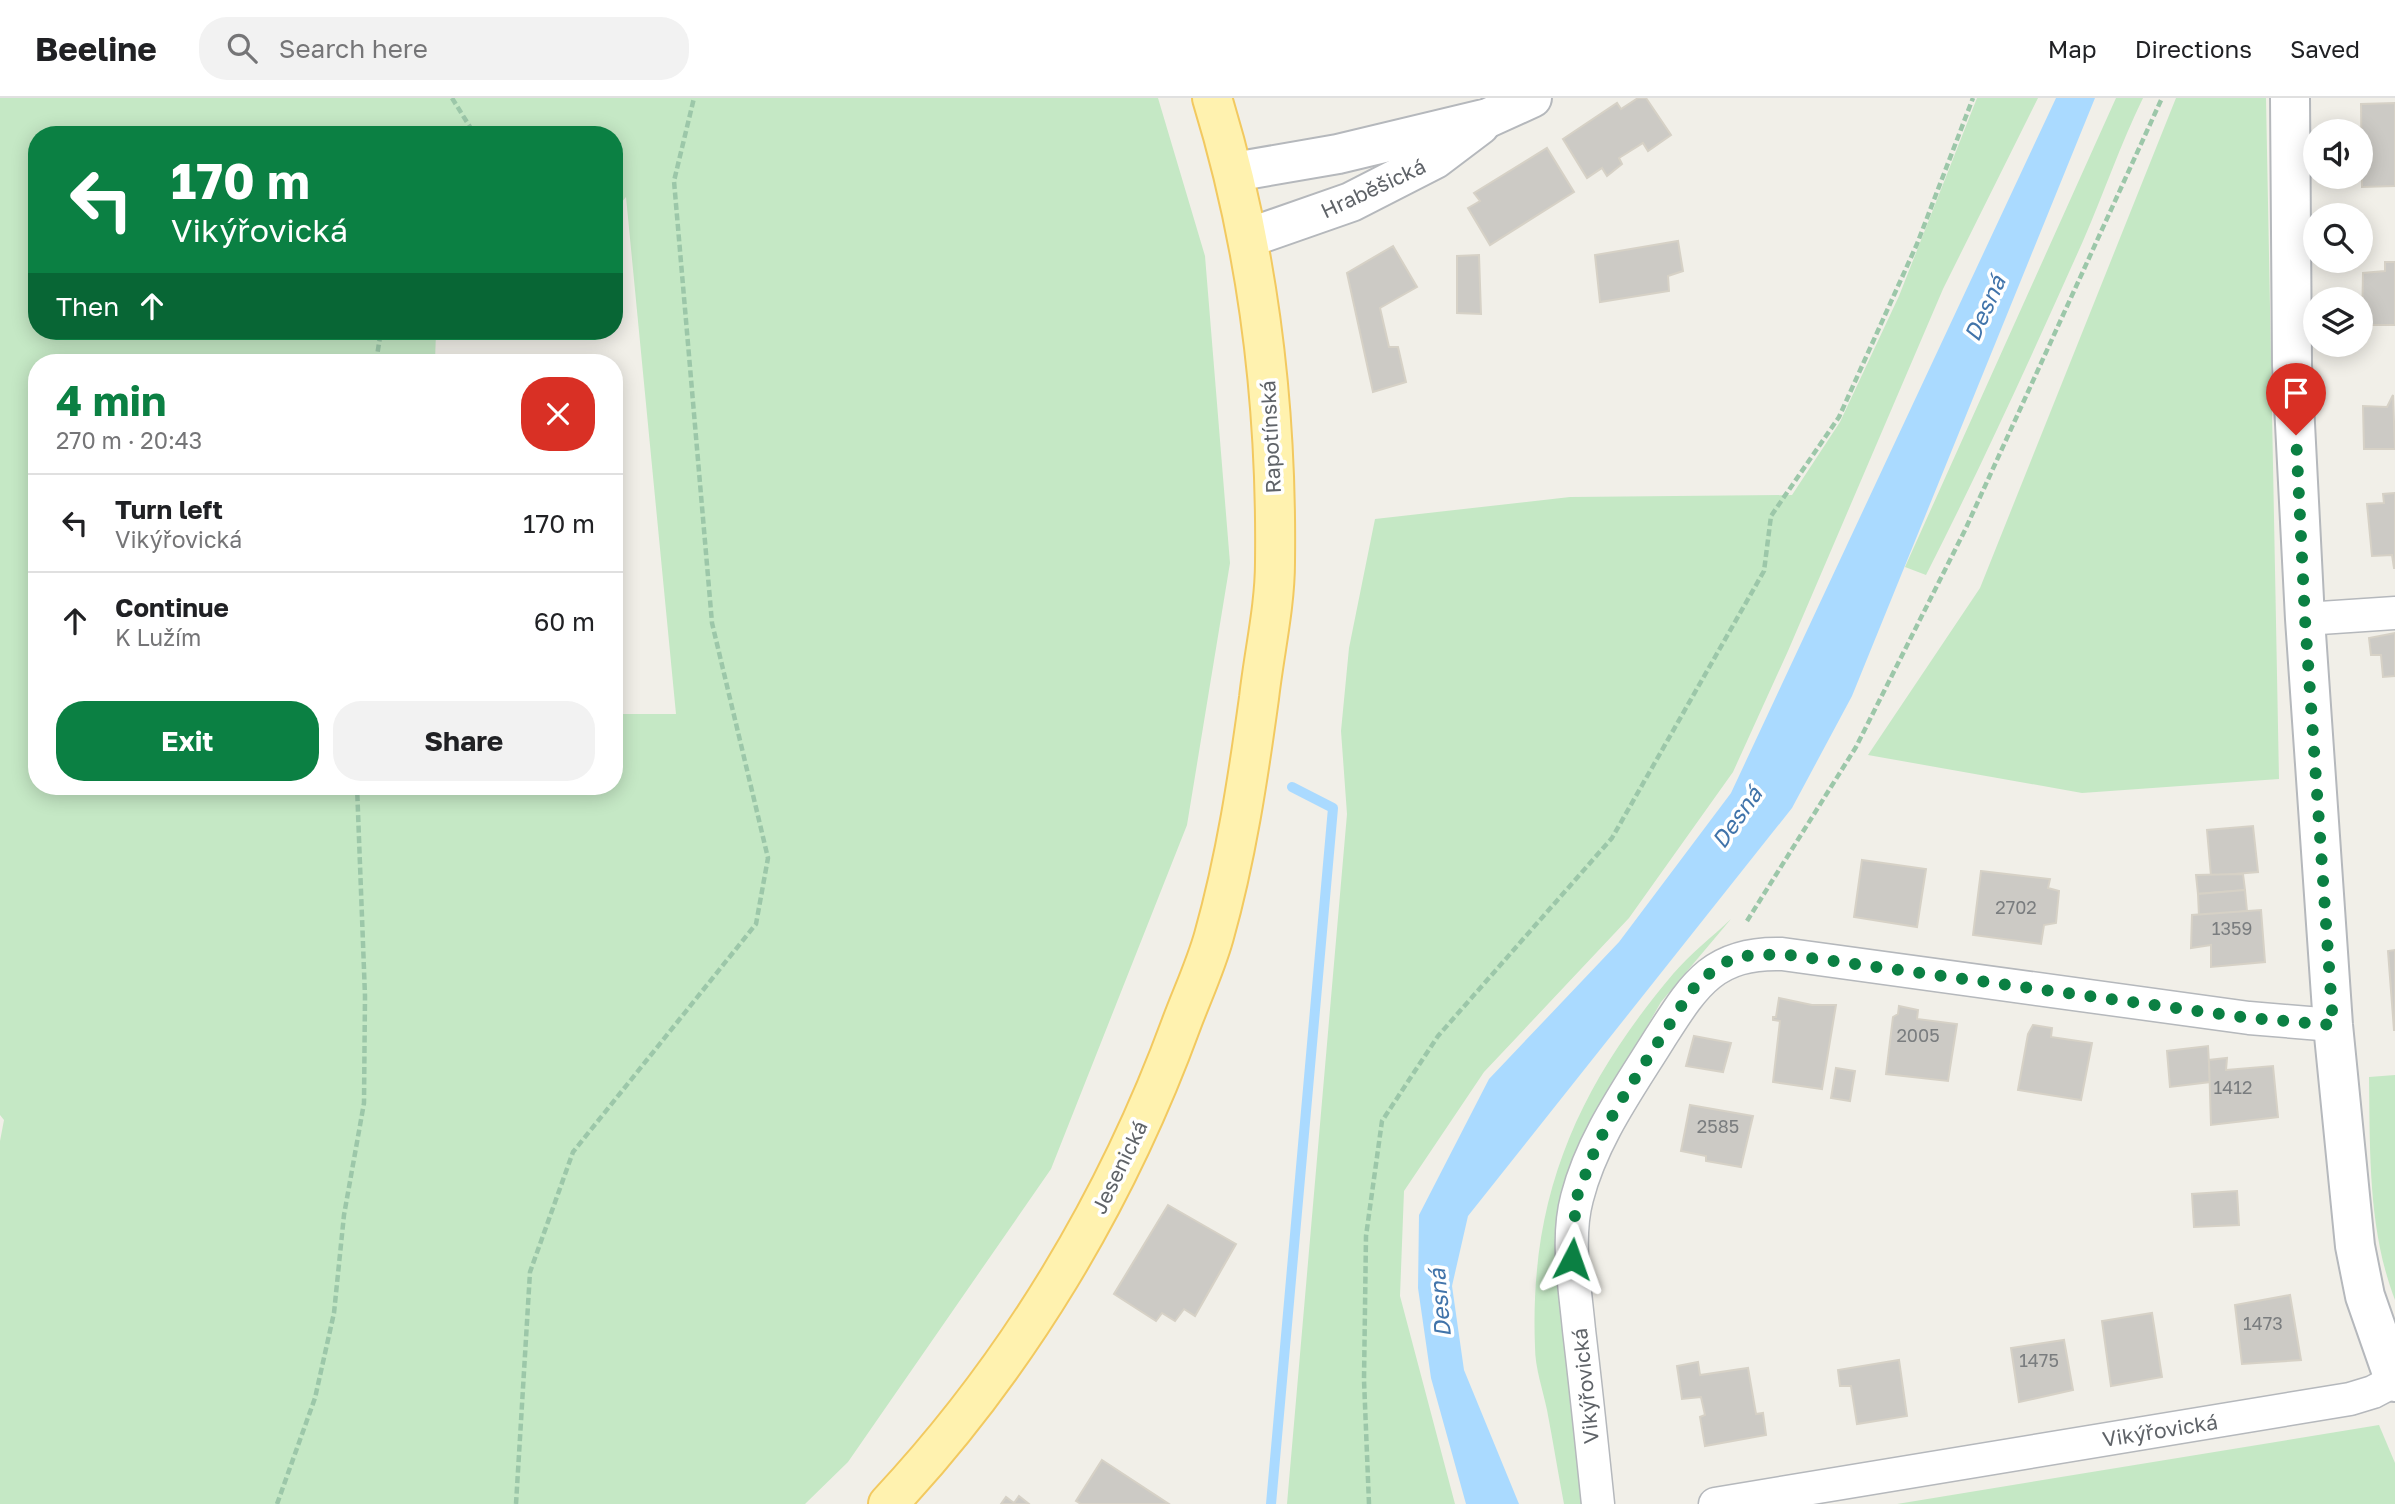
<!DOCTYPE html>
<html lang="en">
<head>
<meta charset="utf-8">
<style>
	:root { --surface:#fff; --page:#f2f2f2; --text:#202124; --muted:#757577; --line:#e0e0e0; --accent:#0b8043 }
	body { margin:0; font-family:"Golos Text",sans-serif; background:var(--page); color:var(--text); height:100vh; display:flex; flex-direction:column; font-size:26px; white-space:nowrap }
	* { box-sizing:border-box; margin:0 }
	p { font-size:23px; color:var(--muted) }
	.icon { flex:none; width:38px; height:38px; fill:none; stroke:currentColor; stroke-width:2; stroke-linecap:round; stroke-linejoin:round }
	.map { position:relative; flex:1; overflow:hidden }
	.drawer { position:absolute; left:28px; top:256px; width:595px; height:441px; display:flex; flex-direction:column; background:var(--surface); border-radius:28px; box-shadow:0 4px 18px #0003 }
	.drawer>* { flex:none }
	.hud { position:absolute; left:28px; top:28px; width:595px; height:214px; border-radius:28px; box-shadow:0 4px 18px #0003; background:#0b8043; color:#fff; overflow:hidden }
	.tools { position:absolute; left:2303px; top:21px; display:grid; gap:14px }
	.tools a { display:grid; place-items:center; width:70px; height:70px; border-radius:50%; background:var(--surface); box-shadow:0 4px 18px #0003; font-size:35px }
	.pin { position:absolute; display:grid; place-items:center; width:60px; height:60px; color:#fff; margin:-72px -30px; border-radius:50% 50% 50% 0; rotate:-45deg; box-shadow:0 0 7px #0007 }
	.pin .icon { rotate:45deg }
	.me { position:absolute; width:77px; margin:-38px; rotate:4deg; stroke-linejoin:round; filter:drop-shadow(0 0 5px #0008) }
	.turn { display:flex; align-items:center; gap:24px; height:147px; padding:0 28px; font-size:32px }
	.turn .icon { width:91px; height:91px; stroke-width:2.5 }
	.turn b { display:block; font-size:49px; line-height:60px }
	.then { display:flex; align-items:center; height:66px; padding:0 28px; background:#0003; gap:14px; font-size:26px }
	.round { display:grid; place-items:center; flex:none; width:74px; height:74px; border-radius:28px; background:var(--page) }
	.overview { display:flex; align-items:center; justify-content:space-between; height:119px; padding:0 28px }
	h1 { font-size:42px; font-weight:700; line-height:52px; color:var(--accent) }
	.action { display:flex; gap:14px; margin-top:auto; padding:14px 28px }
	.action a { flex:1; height:80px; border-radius:28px; background:var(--accent); color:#fff; font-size:28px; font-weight:700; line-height:80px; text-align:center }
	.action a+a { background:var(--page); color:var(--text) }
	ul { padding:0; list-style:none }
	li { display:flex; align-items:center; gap:21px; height:98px; padding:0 28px; border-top:2px solid var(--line) }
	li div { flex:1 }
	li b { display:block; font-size:26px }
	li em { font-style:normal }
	header { display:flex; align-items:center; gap:42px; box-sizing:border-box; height:98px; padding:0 35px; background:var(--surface); border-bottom:2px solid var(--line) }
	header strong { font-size:33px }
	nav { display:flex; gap:38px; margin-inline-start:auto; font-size:24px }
	.search { width:490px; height:63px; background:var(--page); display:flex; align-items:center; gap:18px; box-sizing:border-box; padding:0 24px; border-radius:28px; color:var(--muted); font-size:26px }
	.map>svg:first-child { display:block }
	.green { fill:#c5e8c5; fill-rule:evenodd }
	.water { fill:#aadaff }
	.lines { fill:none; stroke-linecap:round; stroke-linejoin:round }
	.stream { stroke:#aadaff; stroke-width:10 }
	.building { fill:#cccac5; stroke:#d6d1c6; stroke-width:2 }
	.minor-casing { stroke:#b5b8bc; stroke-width:35 }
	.tertiary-casing { stroke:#b5b8bc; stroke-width:42 }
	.primary-casing { stroke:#f2c960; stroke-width:42 }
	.path { stroke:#9cc7a9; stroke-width:4.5; stroke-dasharray:7 3.5; stroke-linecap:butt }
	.minor { stroke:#fff; stroke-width:32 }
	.tertiary { stroke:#fff; stroke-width:38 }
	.primary { stroke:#fff2af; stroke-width:38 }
	.route { stroke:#0b8043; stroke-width:12; stroke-dasharray:0 21.6 }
	.labels { text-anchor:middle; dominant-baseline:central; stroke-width:7; stroke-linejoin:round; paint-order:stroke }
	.number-label { font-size:18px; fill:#7a7d7f }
	.street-label { font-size:21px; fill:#5f6368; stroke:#fff }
	.water-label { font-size:23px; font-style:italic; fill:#4174aa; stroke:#fff }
</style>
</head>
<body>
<header>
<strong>Beeline</strong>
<div class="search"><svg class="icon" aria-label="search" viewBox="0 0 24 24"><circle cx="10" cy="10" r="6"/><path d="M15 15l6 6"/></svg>Search here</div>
<nav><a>Map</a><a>Directions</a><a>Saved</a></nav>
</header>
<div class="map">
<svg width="2395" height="1406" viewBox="0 0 2395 1406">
	<rect width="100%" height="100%" fill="#f1efe8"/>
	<g class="green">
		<path d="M 0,0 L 1158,0 L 1205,158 L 1230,465 L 1187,727 L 1051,1071 L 848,1364 L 805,1406 L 0,1406 L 0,1043 L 4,1022 L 0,1017 ZM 37,37 L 614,37 L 614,113 L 626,99 L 676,616 L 614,616 L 614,688 L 37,688 L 37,264 L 435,264 L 436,233 L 37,233 Z"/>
		<path d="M 1977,0 L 2038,0 L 1943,191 L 1788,553 L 1733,674 L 1629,820 L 1484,974 L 1404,1093 L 1400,1198 L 1455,1406 L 1287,1406 L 1347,716 L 1341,633 L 1349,550 L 1375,421 L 1570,399 L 1792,397 L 1840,324 L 1899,198 Z"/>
		<path d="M 2116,0 L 2143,0 C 2120,47 2104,95 2083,143 C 2033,255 1982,367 1926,477 L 1905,469 Z"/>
		<path d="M 2176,0 L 2266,0 L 2279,681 L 2082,695 L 1868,657 L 1980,490 Z"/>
		<path d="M 1731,821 L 1661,904 L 1614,986 L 1585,1050 L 1587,1406 L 1564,1406 C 1558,1375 1553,1343 1547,1312 C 1543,1292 1535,1270 1535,1249 C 1529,1099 1577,990 1673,876 C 1690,856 1712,839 1731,821 Z"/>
		<path d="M 2395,977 L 2395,1202 C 2368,1132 2370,1053 2369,979 Z"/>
		<path d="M 2379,1327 L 2395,1365 L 2395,1406 L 1897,1406 Z"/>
	</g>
	<path class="water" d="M 2056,0 L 2095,0 L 1852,598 L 1792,710 L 1468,1118 L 1452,1188 L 1464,1272 L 1519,1406 L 1466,1406 L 1431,1280 L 1418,1190 L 1419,1117 L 1489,981 L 1619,844 L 1731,695 Z"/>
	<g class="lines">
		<path class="stream" d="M 1271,1406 L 1333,710 L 1292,689"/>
	</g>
	<g class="building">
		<path d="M 1638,0 L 1646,0 L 1671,37 L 1648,53 L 1643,45 L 1619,60 L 1622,66 L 1607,78 L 1602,70 L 1587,80 L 1563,41 L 1617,5 L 1621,11 Z"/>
		<path d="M 2395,5 L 2395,88 L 2362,89 L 2361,6 Z"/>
		<path d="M 1547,50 L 1574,94 L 1490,147 L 1468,110 L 1480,103 L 1474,95 Z"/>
		<path d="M 1678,143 L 1683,173 L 1668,178 L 1669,193 L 1600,204 L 1595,157 Z"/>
		<path d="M 1393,148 L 1417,189 L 1380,210 L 1389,249 L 1398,249 L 1406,284 L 1373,294 L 1347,175 Z"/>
		<path d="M 1479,157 L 1481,216 L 1457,215 L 1457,158 Z"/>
		<path d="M 2385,164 L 2395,164 L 2395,227 L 2362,227 L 2363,175 L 2385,173 Z"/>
		<path d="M 2393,297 L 2395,351 L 2364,351 L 2363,308 L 2387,309 Z"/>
		<path d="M 2395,395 L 2395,470 L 2394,470 L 2392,457 L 2372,458 L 2367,406 L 2384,405 L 2383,396 Z"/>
		<path d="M 614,509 L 618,509 L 619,553 L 614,553 Z"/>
		<path d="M 2395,535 L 2395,578 L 2383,579 L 2381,557 L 2371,557 L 2369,540 Z"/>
		<path d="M 2253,728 L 2258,774 L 2211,778 L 2207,732 Z"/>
		<path d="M 1862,762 L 1926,771 L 1917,829 L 1854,819 Z"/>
		<path d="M 1981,773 L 2050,781 L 2048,790 L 2059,793 L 2056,825 L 2044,827 L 2041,846 L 1973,837 Z"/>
		<path d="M 2243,776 L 2245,792 L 2198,796 L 2196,777 Z"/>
		<path d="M 2245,792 L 2247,813 L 2199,818 L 2198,796 Z"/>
		<path d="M 2261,812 L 2265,864 L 2211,869 L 2211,847 L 2191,850 L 2192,817 Z"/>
		<path d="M 2395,852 L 2395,932 L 2394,932 L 2388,853 Z"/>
		<path d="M 1779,900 L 1812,907 L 1836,907 L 1822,991 L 1773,984 L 1780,923 L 1773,922 L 1773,919 L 1776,919 Z"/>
		<path d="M 1899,908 L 1918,912 L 1917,921 L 1957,926 L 1948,983 L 1886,976 L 1893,919 L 1898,916 Z"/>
		<path d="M 2033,927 L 2052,930 L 2051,939 L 2092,945 L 2081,1002 L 2018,992 L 2028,936 Z"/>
		<path d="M 1694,938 L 1731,945 L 1723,974 L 1686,968 Z"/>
		<path d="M 2208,948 L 2210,984 L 2170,989 L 2167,953 Z"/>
		<path d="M 2227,960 L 2226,972 L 2273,968 L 2278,1019 L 2211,1027 L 2209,962 Z"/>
		<path d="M 1836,970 L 1855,973 L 1850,1003 L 1831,1000 Z"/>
		<path d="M 1690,1007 L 1753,1018 L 1741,1069 L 1706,1063 L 1706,1058 L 1681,1053 Z"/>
		<path d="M 2237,1093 L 2239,1127 L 2194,1129 L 2192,1096 Z"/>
		<path d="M 1168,1107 L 1236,1146 L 1195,1218 L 1184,1211 L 1175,1223 L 1162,1215 L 1156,1223 L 1114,1196 Z"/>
		<path d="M 2290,1197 L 2301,1262 L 2242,1266 L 2235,1207 Z"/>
		<path d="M 2152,1215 L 2162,1279 L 2111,1288 L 2102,1223 Z"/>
		<path d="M 2064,1242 L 2073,1292 L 2019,1304 L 2011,1250 Z"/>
		<path d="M 1899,1262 L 1907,1318 L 1857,1326 L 1851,1288 L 1840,1288 L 1838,1272 Z"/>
		<path d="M 1698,1264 L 1700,1277 L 1748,1270 L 1756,1316 L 1763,1315 L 1766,1337 L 1705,1348 L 1700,1319 L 1705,1317 L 1701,1299 L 1682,1301 L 1677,1268 Z"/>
		<path d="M 1102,1362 L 1169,1406 L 1081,1406 L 1076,1403 Z"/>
		<path d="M 1019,1398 L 1029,1406 L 1001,1406 L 1006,1399 L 1014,1405 Z"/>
	</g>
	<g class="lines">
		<defs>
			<g id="minor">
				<path d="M 2305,521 L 2395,515"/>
				<path d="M 1598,1406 C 1592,1348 1586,1290 1579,1232 C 1575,1189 1566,1141 1577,1100 C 1592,1041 1629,990 1660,940 C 1694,887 1713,854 1782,856 L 2249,920 L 2333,927"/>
				<path d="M 1715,1406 L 2350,1301 L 2373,1294 L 2394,1283"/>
			</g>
			<g id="tertiary">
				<path d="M 2290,0 L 2292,267 L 2305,521 L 2333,927 L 2355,1148 L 2365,1198 L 2395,1284"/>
				<path d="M 1234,74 L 1338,56 L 1488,20 L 1532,0"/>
				<path d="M 1248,140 L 1351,104 L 1435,61 L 1480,27"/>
			</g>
			<path id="primary" d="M 888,1406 C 1018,1267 1117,1102 1182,924 C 1193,895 1206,867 1214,838 C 1236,760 1248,680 1259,600 C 1264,555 1275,509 1275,464 C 1277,307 1258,150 1212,0"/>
		</defs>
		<use href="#minor" class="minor-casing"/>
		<use href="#tertiary" class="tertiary-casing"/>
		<use href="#primary" class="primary-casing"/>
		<g class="path">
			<path d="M 452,0 L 475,37"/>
			<path d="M 376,264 L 381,233"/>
			<path d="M 1747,823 L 1856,649 L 1965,432 L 2162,0"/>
			<path d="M 277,1406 L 315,1300 L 334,1215 L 344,1117 L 364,1005 L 365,898 L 357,688"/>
			<path d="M 516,1406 L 530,1174 L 573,1054 L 756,826 L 768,760 L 712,525 L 674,83 L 694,0"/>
			<path d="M 1369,1406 L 1364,1282 L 1366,1138 L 1382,1023 L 1438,938 L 1612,740 L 1764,473 L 1771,418 L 1839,319 L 1917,146 L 1973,0"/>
		</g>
		<use href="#minor" class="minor"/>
		<use href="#tertiary" class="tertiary"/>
		<use href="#primary" class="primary"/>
	</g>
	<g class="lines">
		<path class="route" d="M 1572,1161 L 1576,1101 L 1596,1049 L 1618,1007 L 1687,899 L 1700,882 L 1728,863 L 1743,858 L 1782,856 L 2249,920 L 2333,927 L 2305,521 L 2296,337"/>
	</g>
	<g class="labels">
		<g class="number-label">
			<text x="2016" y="809">2702</text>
			<text x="2232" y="830">1359</text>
			<text x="1918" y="937">2005</text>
			<text x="2233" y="989">1412</text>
			<text x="1718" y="1028">2585</text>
			<text x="2263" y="1225">1473</text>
			<text x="2039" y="1262">1475</text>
		</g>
		<g class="street-label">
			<text transform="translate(1373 90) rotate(-25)">Hraběšická</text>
			<text transform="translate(1270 339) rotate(-93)">Rapotínská</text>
			<text transform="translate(1119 1069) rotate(-64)">Jesenická</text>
			<text transform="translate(1585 1288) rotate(-96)">Vikýřovická</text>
			<text transform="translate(2160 1332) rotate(-9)">Vikýřovická</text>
		</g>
		<g class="water-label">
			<text transform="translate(1984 210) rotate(-66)">Desná</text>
			<text transform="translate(1736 719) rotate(-55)">Desná</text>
			<text transform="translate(1439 1205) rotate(-95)">Desná</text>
		</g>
	</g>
</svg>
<div class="tools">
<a><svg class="icon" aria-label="sound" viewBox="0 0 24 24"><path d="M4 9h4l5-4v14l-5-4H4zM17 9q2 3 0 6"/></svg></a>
<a><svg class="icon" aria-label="search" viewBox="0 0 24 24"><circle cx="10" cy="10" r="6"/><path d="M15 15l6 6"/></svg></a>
<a><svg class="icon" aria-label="layers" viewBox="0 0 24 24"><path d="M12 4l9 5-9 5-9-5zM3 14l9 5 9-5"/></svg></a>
</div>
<div class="pin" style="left:2296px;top:337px;background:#d93025"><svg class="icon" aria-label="arrive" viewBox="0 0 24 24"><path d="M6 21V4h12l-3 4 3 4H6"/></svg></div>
<svg class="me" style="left:1572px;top:1161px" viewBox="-20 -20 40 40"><path d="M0-17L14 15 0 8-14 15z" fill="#0b8043" stroke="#fff" stroke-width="4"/></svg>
<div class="hud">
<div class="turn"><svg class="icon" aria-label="left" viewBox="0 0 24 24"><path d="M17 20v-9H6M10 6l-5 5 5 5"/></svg><div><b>170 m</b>Vikýřovická</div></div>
<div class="then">Then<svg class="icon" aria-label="ahead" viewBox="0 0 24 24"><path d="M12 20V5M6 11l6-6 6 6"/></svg></div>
</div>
<section class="drawer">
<div class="overview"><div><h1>4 min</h1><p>270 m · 20:43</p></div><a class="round" style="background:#d93025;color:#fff"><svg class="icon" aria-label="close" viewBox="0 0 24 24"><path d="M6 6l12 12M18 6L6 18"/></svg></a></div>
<ul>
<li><svg class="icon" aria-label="left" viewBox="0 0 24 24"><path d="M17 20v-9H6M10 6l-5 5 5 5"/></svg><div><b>Turn left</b><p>Vikýřovická</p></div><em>170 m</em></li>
<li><svg class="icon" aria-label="ahead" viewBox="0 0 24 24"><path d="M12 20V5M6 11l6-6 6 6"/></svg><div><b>Continue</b><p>K Lužím</p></div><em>60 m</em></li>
</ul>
<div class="action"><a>Exit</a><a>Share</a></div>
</section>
</div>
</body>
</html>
